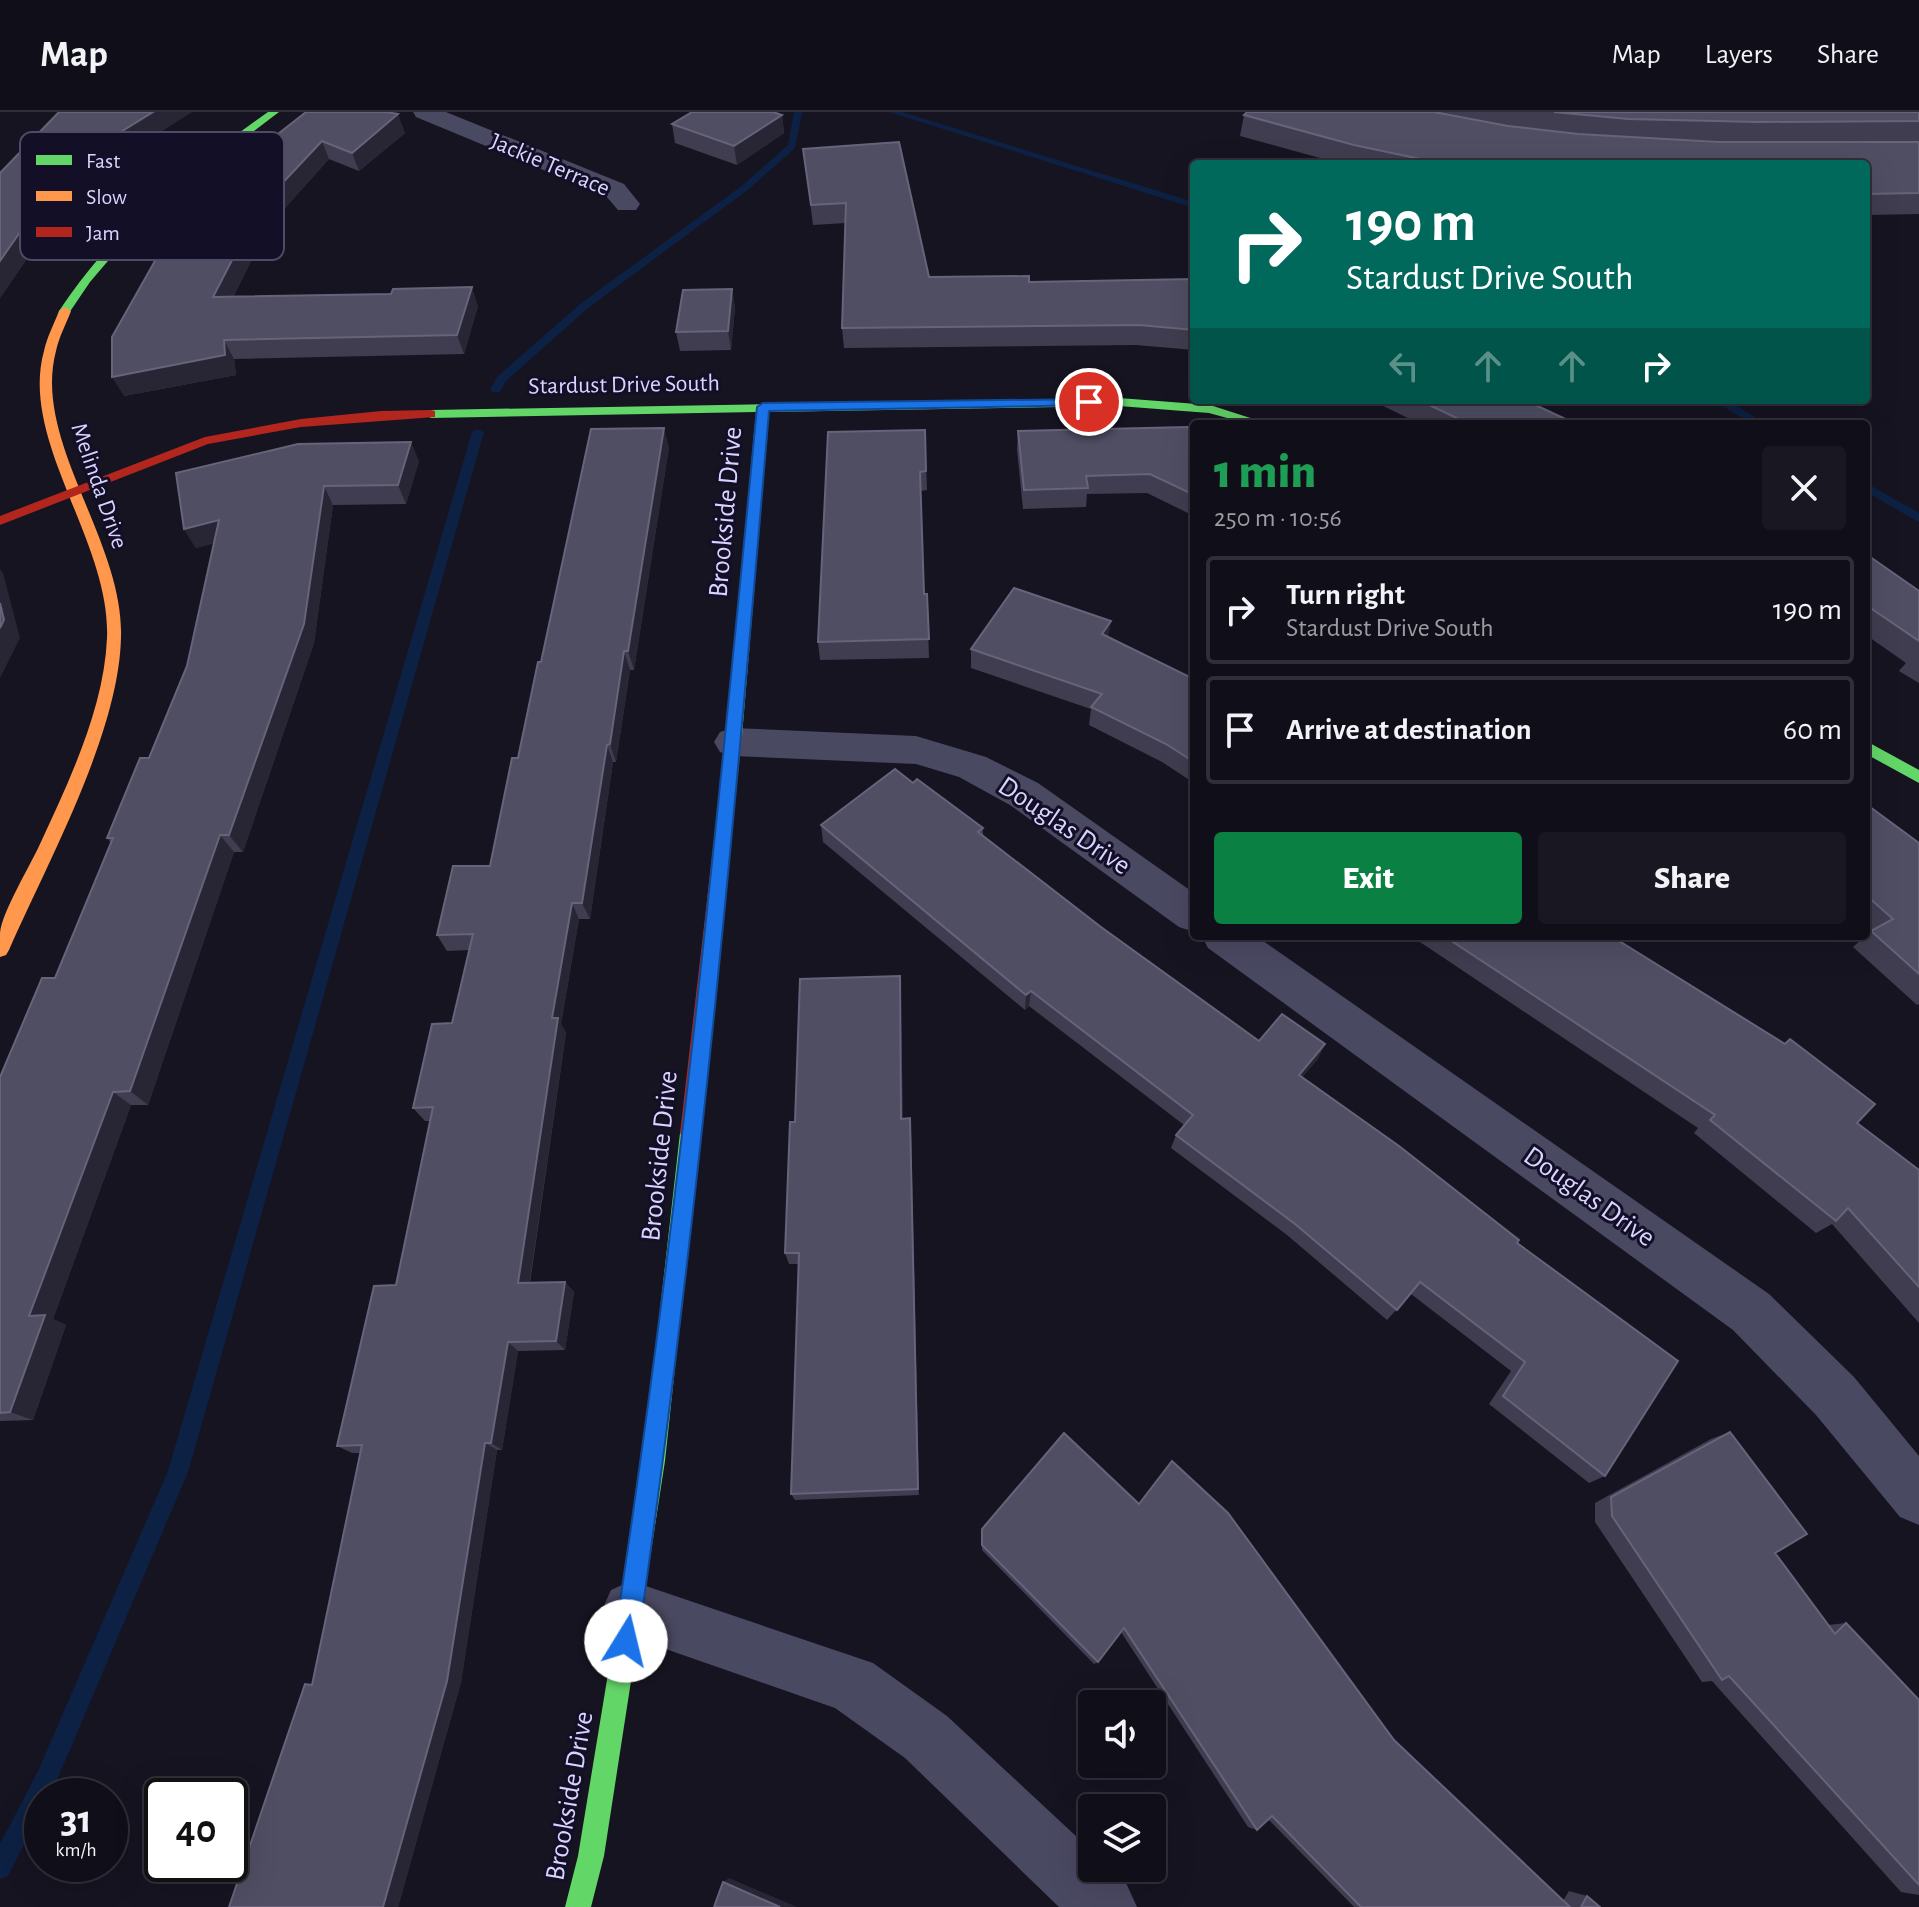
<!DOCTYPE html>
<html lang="en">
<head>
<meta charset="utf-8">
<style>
	:root { --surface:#100f19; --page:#191822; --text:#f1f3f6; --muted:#9c9ca2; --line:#302f38; --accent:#0b8043 }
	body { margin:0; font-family:"Alegreya Sans",sans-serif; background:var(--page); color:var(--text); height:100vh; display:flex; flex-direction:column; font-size:30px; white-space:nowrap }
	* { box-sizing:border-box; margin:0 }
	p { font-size:26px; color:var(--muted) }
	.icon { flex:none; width:44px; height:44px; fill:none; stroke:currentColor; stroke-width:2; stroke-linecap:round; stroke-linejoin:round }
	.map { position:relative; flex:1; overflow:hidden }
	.details { position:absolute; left:1190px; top:308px; width:680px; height:520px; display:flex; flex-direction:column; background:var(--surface); border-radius:8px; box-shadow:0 8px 32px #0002,0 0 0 2px var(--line) }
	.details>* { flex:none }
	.banner { position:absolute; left:1190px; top:48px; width:680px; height:244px; border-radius:8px; box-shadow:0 8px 32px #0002,0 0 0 2px var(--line); background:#00695c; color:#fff; overflow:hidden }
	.tools { position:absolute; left:1078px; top:1578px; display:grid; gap:16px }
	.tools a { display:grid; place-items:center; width:88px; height:88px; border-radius:8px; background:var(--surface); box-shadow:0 8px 32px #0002,0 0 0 2px var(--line); font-size:40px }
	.speed { position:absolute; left:24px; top:1666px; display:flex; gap:16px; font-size:40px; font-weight:700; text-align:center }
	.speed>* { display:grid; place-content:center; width:104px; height:104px; border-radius:50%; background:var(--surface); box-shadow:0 8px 32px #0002,0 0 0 2px var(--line); line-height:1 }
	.speed small { font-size:20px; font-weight:400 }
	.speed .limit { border:4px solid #111; border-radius:12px; background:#fff; color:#111 }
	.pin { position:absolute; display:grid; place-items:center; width:68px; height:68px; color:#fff; margin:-34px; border:4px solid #fff; border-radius:50%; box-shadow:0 2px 8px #0007 }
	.me { position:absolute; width:88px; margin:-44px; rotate:9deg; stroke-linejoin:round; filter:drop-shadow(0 0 6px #0008) }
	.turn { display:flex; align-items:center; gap:28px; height:168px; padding:0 24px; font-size:36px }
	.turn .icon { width:104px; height:104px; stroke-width:2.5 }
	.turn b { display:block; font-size:56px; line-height:68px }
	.lanes { display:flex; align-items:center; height:76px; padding:0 24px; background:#0003; justify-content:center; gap:40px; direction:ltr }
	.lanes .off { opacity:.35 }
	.round { display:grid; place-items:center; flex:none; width:84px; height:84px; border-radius:8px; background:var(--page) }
	.headline { display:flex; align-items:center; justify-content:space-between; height:136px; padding:0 24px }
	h1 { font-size:48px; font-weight:800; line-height:60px; color:#1e9e55 }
	.action { display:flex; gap:16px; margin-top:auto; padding:16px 24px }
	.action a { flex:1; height:92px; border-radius:8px; background:var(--accent); color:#fff; font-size:32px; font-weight:800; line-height:92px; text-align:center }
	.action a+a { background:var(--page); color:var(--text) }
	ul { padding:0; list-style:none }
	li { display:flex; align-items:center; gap:24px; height:108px; margin:0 16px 12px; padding:0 8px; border:4px solid var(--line); border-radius:8px }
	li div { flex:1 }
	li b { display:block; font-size:30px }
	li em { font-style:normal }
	header { display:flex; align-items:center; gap:48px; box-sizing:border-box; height:112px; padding:0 40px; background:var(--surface); border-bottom:2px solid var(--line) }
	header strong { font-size:38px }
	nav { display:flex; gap:44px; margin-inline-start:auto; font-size:28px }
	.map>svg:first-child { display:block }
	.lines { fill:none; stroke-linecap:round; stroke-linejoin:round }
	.stream { fill:#0d2144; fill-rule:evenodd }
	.street { fill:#4a4962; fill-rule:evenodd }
	.fast { fill:#63d668; fill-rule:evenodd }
	.slow { fill:#ff974d; fill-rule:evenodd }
	.jam { fill:#b3261e; fill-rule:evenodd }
	.wall { fill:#403d50 }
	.shaded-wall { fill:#282635 }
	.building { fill:#504e63; stroke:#66637b; stroke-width:2 }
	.route { fill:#1a73e8; stroke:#114b97; stroke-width:2 }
	.labels { text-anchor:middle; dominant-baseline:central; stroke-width:6; stroke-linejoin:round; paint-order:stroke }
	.far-street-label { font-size:24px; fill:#d9d4ff; stroke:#130f26 }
	.street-label { font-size:28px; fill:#d9d4ff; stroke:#130f26 }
	.key { fill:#130f26; stroke:#4e4a67; stroke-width:2 }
	.key-label { font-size:22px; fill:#d9d4ff }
</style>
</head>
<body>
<header>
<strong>Map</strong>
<nav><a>Map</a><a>Layers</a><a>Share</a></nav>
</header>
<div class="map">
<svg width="1919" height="1795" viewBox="0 0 1919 1795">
	<rect width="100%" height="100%" fill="#161421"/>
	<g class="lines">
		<g class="stream">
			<path d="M 794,0 L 802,0 L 795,36 L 749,77 L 588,196 L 506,269 L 500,280 L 492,280 L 490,278 L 497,265 L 580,192 L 743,73 L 788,33 Z"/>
			<path d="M 889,0 L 902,0 L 1194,90 L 1194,96 Z"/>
			<path d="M 1713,288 L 1727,288 L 1766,312 L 1752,312 Z"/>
			<path d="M 478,317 L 484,320 L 188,1360 L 54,1675 L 49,1684 L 42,1684 L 42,1698 L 8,1764 L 0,1767 L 0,1732 L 38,1659 L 168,1359 L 472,320 Z"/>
			<path d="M 1866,371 L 1919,401 L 1919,410 L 1866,380 Z"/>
		</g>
		<g class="street">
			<path d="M 413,0 L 446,0 L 624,72 L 640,92 L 636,98 L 618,98 L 606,84 L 416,5 Z"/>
			<path d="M 733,616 L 916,624 L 986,645 L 1038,671 L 1194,781 L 1194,820 L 1179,815 L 1010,693 L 959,665 L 916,652 L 733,644 L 720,640 L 714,630 L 720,620 Z"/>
			<path d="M 1202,824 L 1256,824 L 1769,1182 L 1854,1265 L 1919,1344 L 1919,1413 L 1900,1405 L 1816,1303 L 1733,1218 L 1208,836 Z"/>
			<path d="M 631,1469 L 873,1551 L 947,1604 L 1092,1739 L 1092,1756 L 1110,1756 L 1127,1773 L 1137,1795 L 1059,1795 L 905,1646 L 835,1596 L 611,1518 L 602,1498 L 611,1478 Z"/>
		</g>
		<g class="fast">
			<path d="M 268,0 L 279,0 L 191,67 L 136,116 L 90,170 L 69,201 L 61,201 L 59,199 C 114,116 187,57 268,0 Z"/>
			<path d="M 1119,286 L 1210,293 L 1269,312 L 1249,312 L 1209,301 L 1119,294 L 769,300 L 742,624 L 734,630 L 726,624 L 756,300 L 431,306 L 425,302 L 431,298 Z"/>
			<path d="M 1866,629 L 1919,658 L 1919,671 L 1866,642 Z"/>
			<path d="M 690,1012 L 697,1015 L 700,1021 L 665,1349 L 604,1744 L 591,1795 L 565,1795 L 578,1744 L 643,1349 L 680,1021 L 683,1015 Z"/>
		</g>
		<path class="slow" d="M 65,195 L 71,199 C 66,212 59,225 56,239 C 32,329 124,429 121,525 C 119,622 48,749 9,838 L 6,843 L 0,845 C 0,837 0,829 0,821 C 2,800 30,754 40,732 C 69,669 104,597 107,526 C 111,430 19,329 44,239 C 47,225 54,212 59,199 Z"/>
		<g class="jam">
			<path d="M 431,298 L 435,299 L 435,305 L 301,315 L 208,332 L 0,413 L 0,404 L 205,325 L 301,307 L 381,299 Z"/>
			<path d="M 734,618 L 742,624 L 700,1021 L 697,1027 L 690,1030 L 683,1027 L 680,1021 L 726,624 Z"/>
		</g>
	</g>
	<g class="wall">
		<path d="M 306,0 L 405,21 L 359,59 L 329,47 L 268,115 L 233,185 L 478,194 L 464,242 L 234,247 L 236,263 L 124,284 L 255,40 Z"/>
		<path d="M 1247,0 L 1919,0 L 1919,29 L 1815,30 L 1919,30 L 1919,102 L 1866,103 L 1866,52 L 1342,52 L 1240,24 L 1244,3 Z"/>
		<path d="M 782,3 L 784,21 L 737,53 L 675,31 L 672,12 Z"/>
		<path d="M 136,36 L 142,47 L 103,92 L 71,91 L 39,129 L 0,186 L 0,61 Z"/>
		<path d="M 803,37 L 929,165 L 1029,170 L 1194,167 L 1194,238 L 1136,233 L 844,236 L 842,216 L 845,111 L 813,113 Z"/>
		<path d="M 732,177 L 735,196 L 731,238 L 680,239 L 676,220 Z"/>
		<path d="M 1371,288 L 1525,288 L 1576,312 L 1420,312 Z"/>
		<path d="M 925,318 L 927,378 L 921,379 L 924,482 L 927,482 L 929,546 L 820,548 L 818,530 Z"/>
		<path d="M 1018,319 L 1194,340 L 1194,404 L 1147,381 L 1087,382 L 1086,395 L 1023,397 L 1017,338 Z"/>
		<path d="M 669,335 L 634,558 L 630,558 L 616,650 L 613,650 L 590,807 L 579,807 L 561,912 L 566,921 L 530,1171 L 565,1170 L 574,1180 L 565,1238 L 518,1239 L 502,1338 L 497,1338 L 461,1570 L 398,1795 L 229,1795 L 312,1572 L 360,1341 L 352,1341 L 337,1334 L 396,1173 L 430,1009 L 425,1009 L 413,996 L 452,911 L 469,838 L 447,839 L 437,823 L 490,754 L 518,646 L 541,550 Z"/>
		<path d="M 419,349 L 406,392 L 333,393 L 314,531 L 243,740 L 234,740 L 148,993 L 131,993 L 53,1207 L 66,1213 L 33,1308 L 0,1309 L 0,965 L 55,866 L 111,731 L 107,726 L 149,646 L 187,554 L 214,431 L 196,436 L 184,417 L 176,361 Z"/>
		<path d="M 1866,442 L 1919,479 L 1919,571 L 1899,559 L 1906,551 L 1866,523 Z"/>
		<path d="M 1108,525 L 1194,567 L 1194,671 L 1162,650 L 1089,613 L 1091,597 L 971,556 L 971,537 Z"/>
		<path d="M 913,671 L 983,716 L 983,724 L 1101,815 L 1259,929 L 1318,947 L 1302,965 L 1517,1131 L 1605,1364 L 1589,1371 L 1489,1292 L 1511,1259 L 1411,1182 L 1387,1208 L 1287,1123 L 1171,1036 L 1176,1023 L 1184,1013 L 1029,894 L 1025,898 L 823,730 L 821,713 Z"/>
		<path d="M 1866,692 L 1919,731 L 1919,892 L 1917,893 L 1853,835 L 1871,819 L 1866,815 Z"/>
		<path d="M 1411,824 L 1611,824 L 1784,932 L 1790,927 L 1857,1011 L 1919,1058 L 1919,1211 L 1832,1112 L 1816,1121 L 1694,1021 L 1698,1016 Z"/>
		<path d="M 900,864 L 903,1007 L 911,1020 L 919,1383 L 795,1388 L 791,1382 L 799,1152 L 789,1152 L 785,1141 L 795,1010 Z"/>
		<path d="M 1730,1320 L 1775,1441 L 1828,1513 L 1846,1511 L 1919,1588 L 1919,1783 L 1901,1780 L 1712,1569 L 1702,1570 L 1595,1410 L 1595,1391 L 1711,1327 Z"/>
		<path d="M 1139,1392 L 1394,1628 L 1563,1789 L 1569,1779 L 1587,1784 L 1600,1795 L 1354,1795 L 1268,1707 L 1257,1718 L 1248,1715 L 1121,1520 L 1098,1550 L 1094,1552 L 982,1438 L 982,1422 Z"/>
	</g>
	<g class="shaded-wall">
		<path d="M 153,0 L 192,0 L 136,36 L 142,47 L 103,92 L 92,73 L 111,26 Z"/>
		<path d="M 398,2 L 405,21 L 359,59 L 352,41 Z"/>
		<path d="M 782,3 L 784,21 L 737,53 L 734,34 Z"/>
		<path d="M 322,29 L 329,47 L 268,115 L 223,204 L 213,185 L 259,96 Z"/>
		<path d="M 60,72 L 71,91 L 39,129 L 0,186 L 0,149 L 27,110 Z"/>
		<path d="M 472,175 L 478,194 L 464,242 L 457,223 Z"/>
		<path d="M 732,177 L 735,196 L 731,238 L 728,219 Z"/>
		<path d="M 224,228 L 234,247 L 236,263 L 124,284 L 112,265 Z"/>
		<path d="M 664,316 L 669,335 L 634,558 L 628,539 Z"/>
		<path d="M 411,330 L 419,349 L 406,392 L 398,373 Z"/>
		<path d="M 324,374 L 333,393 L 314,531 L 243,740 L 229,723 Z"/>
		<path d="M 219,408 L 230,427 L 196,436 L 184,417 Z"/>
		<path d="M 0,457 L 3,461 L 20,526 L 0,566 Z"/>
		<path d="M 1111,509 L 1108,527 L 1102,522 Z"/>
		<path d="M 624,539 L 630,558 L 616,650 L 610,632 Z"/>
		<path d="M 607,633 L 613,650 L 590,807 L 582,791 Z"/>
		<path d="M 220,723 L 234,740 L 148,993 L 130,979 Z"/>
		<path d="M 572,791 L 579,807 L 561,912 L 566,921 L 528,1181 L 518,1171 L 552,906 Z"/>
		<path d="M 900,864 L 901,879 L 903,1020 L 901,1007 Z"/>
		<path d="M 1031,879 L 1029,894 L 1025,898 L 1026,883 Z"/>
		<path d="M 1325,932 L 1318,947 L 1292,977 L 1299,963 Z"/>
		<path d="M 113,980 L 131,993 L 53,1207 L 66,1213 L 33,1308 L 10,1300 L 29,1204 Z"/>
		<path d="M 910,1006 L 911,1020 L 919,1383 L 918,1377 Z"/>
		<path d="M 565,1170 L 574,1180 L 565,1238 L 556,1229 Z"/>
		<path d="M 508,1230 L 518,1239 L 502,1338 L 491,1331 Z"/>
		<path d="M 485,1331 L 497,1338 L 461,1570 L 398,1795 L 383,1795 Z"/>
		<path d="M 729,1766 L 797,1795 L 780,1795 L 723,1770 Z"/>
	</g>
	<g class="building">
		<path d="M 59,0 L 153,0 L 111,26 L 132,28 L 92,73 L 60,72 L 27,110 L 0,149 L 0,61 Z"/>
		<path d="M 306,0 L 386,0 L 398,2 L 352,41 L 322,29 L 259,96 L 213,185 L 391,182 L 393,177 L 472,175 L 457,223 L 224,228 L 225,243 L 112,265 L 112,225 L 173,117 L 250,39 L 255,40 Z"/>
		<path d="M 692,0 L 773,0 L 782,3 L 734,34 L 672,12 Z"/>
		<path d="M 1247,0 L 1434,0 L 1508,14 L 1578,22 L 1719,30 L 1919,30 L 1919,81 L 1866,82 L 1866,52 L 1444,52 L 1354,33 L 1244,3 Z"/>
		<path d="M 1554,0 L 1919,0 L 1919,9 L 1758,10 L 1628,7 Z"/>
		<path d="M 899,30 L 929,165 L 1029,164 L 1029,170 L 1194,167 L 1194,218 L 1139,213 L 842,216 L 846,91 L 811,93 L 803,37 Z"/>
		<path d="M 732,177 L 728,219 L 676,220 L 683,178 Z"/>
		<path d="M 1419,288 L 1525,288 L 1576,312 L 1469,312 Z"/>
		<path d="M 1188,315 L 1194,340 L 1194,383 L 1150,362 L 1086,364 L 1088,376 L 1024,378 L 1018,319 Z"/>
		<path d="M 664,316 L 628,539 L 624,539 L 610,632 L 607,633 L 582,791 L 572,791 L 552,906 L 558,906 L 518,1171 L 565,1170 L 556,1229 L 508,1230 L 491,1331 L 485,1331 L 447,1569 L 383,1795 L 229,1795 L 305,1572 L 312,1573 L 362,1333 L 337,1334 L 374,1174 L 396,1173 L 433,995 L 413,996 L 432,912 L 452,911 L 473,822 L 437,823 L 453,754 L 490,754 L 512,646 L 518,646 L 538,550 L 541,550 L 591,317 Z"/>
		<path d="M 925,318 L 926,359 L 920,360 L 924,482 L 927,482 L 929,527 L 818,530 L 828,320 Z"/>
		<path d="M 411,330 L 398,373 L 324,374 L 304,512 L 229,723 L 220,723 L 130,979 L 113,980 L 29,1204 L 45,1203 L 10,1300 L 0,1301 L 0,965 L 42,866 L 55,866 L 113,726 L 107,726 L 140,646 L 149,646 L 187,554 L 219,408 L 184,417 L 176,361 L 298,332 Z"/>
		<path d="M 1866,442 L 1919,479 L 1919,529 L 1866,493 Z"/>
		<path d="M 1014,476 L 1111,509 L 1102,522 L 1194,567 L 1194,650 L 1166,632 L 1091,595 L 1102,582 L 971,537 Z"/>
		<path d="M 0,491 L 4,508 L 0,516 Z"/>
		<path d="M 895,657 L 913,671 L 917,667 L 983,716 L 978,720 L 1101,815 L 1259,929 L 1282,902 L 1325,932 L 1299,963 L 1399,1034 L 1519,1128 L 1517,1131 L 1678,1249 L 1605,1364 L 1503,1284 L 1525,1250 L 1420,1170 L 1397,1198 L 1295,1112 L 1176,1023 L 1193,1003 L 1031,879 L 1026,883 L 821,713 Z"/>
		<path d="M 1866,692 L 1919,731 L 1919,862 L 1871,819 L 1893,807 L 1866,783 Z"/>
		<path d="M 1444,824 L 1611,824 L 1785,932 L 1790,927 L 1875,992 L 1857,1011 L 1919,1058 L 1919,1175 L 1848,1096 L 1836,1109 L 1710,1008 L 1715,1003 Z"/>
		<path d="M 900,864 L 901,1007 L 910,1006 L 918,1377 L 791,1382 L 799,1141 L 785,1141 L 790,1010 L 795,1010 L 800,867 Z"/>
		<path d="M 1730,1320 L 1807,1422 L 1775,1441 L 1835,1522 L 1846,1511 L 1919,1588 L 1919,1773 L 1729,1564 L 1722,1568 L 1612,1404 L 1611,1385 Z"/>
		<path d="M 1064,1321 L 1139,1392 L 1172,1349 L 1228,1401 L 1394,1628 L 1570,1795 L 1361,1795 L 1272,1704 L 1257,1718 L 1124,1516 L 1098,1550 L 982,1433 L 982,1417 Z"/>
		<path d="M 723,1770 L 780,1795 L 714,1795 Z"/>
		<path d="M 1587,1784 L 1600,1795 L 1581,1795 Z"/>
	</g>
	<path class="route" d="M 1089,287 L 1095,290 L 1093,293 L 769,299 C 735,709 697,1121 638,1529 L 635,1537 L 626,1541 L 618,1537 L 614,1529 C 677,1120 718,707 757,295 L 763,291 Z"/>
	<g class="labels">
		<g class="far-street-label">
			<text transform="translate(550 53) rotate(23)">Jackie Terrace</text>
			<text transform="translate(624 273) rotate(-1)">Stardust Drive South</text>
			<text transform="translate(99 374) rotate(71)">Melinda Drive</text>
		</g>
		<g class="street-label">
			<text transform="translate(726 400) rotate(-85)">Brookside Drive</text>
			<text transform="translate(1064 714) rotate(34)">Douglas Drive</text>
			<text transform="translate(660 1044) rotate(-84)">Brookside Drive</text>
			<text transform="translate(1589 1085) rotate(35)">Douglas Drive</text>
			<text transform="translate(570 1684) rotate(-80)">Brookside Drive</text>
		</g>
	</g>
	<rect x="20" y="20" width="264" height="128" rx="12" class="key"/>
	<rect x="36" y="43" width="36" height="10" fill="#63d668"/>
	<rect x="36" y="79" width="36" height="10" fill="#ff974d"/>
	<rect x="36" y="115" width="36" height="10" fill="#b3261e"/>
	<g class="key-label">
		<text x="86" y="56">Fast</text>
		<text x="86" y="92">Slow</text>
		<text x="86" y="128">Jam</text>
	</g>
</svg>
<div class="tools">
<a><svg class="icon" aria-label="sound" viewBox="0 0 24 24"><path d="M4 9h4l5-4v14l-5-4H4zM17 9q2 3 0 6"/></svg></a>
<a><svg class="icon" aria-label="layers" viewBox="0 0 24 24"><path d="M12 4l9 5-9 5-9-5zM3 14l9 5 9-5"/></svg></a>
</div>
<div class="speed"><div>31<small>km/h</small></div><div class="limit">40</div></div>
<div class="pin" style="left:1089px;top:290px;background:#d93025"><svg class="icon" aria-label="arrive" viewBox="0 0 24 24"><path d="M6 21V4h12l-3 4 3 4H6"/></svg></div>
<svg class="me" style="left:626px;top:1529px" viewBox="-20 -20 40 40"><circle r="19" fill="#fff"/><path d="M0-13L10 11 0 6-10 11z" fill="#1a73e8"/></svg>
<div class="banner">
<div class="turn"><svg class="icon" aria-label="right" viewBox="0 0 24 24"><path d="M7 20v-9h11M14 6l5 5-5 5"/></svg><div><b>190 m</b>Stardust Drive South</div></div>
<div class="lanes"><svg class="icon off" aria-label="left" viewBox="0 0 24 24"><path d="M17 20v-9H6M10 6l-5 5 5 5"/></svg><svg class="icon off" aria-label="ahead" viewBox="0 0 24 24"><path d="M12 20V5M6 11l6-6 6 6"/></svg><svg class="icon off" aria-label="ahead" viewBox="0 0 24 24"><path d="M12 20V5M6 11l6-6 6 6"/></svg><svg class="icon" aria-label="right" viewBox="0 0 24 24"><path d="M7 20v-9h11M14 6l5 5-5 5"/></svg></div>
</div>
<section class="details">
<div class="headline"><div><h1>1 min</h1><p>250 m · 10:56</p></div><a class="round"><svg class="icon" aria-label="close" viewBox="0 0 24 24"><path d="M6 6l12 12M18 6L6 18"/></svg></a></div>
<ul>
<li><svg class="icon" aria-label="right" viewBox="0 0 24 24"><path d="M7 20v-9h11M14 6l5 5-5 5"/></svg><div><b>Turn right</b><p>Stardust Drive South</p></div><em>190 m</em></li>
<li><svg class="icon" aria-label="arrive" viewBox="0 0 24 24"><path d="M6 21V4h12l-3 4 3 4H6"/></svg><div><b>Arrive at destination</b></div><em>60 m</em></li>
</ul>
<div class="action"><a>Exit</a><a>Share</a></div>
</section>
</div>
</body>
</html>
